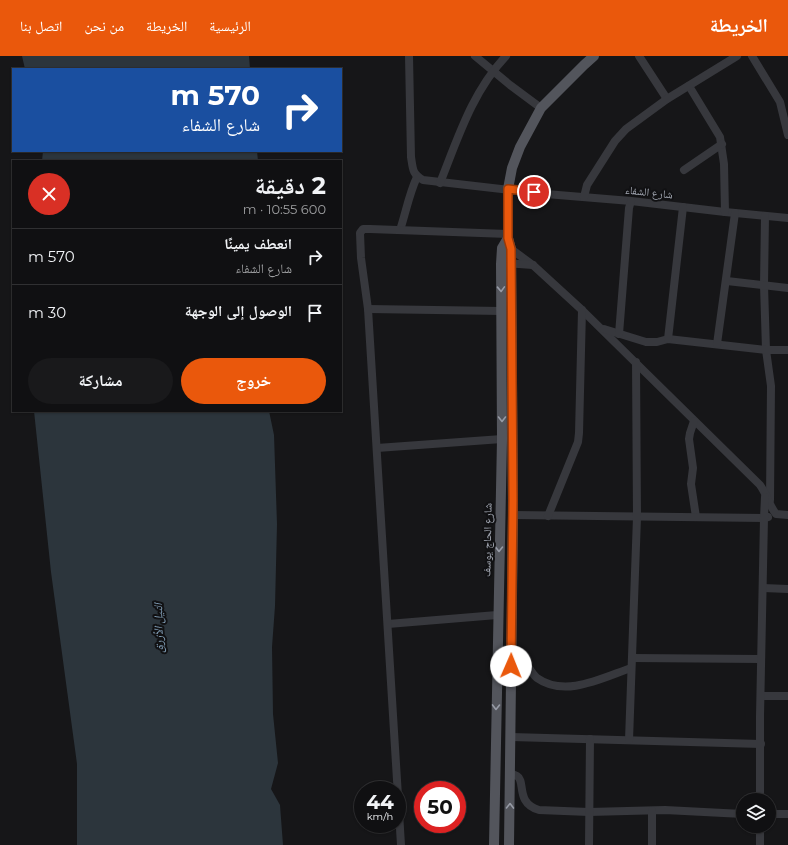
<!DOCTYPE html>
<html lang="ar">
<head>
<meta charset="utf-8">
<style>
	:root { --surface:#101012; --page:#19191b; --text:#f1f3f6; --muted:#9c9d9f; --line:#303032; --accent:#ea580c }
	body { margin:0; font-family:Montserrat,"Noto Naskh Arabic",sans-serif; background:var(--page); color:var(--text); direction:rtl; height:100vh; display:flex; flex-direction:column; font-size:15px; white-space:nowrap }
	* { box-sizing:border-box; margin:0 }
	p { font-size:13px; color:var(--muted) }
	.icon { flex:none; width:22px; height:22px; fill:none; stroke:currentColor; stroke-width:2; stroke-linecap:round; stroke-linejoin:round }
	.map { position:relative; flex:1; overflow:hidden; direction:ltr }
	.drawer { position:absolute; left:12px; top:104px; width:330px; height:252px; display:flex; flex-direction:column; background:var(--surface); border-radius:0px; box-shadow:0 1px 3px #0004,0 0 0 1px var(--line); direction:rtl }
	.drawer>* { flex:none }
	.hud { position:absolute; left:12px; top:12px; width:330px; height:84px; border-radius:0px; box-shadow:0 1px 3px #0004,0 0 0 1px var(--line); direction:rtl; background:#1a4fa0; color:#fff; overflow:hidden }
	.fabs { position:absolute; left:736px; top:737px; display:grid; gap:8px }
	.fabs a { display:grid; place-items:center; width:40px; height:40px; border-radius:50%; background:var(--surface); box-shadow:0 1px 3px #0004,0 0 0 1px var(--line); font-size:20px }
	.speed { position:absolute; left:354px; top:725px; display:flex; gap:8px; font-size:20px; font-weight:700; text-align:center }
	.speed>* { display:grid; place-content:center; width:52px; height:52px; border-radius:50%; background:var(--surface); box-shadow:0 1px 3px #0004,0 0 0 1px var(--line); line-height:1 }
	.speed small { font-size:10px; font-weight:400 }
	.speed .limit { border:6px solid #d22; background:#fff; color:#111 }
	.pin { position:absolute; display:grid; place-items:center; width:34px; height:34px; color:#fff; margin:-17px; border:2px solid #fff; border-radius:50%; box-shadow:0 1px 4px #0007 }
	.me { position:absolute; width:44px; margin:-22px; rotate:1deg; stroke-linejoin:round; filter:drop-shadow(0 0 3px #0008) }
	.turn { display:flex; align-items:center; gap:14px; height:84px; padding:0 16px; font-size:18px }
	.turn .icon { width:52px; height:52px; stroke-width:2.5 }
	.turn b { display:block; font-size:28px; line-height:34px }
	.round { display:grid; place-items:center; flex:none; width:42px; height:42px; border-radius:21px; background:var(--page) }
	.overview { display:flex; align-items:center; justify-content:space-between; height:68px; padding:0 16px }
	h1 { font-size:24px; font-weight:700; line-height:30px }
	.action { display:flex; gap:8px; margin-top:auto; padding:8px 16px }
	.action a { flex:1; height:46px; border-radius:24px; background:var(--accent); color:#fff; font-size:16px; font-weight:700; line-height:46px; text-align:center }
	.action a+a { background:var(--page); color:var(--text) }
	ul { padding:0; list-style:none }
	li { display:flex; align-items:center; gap:12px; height:56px; padding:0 16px; border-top:1px solid var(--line) }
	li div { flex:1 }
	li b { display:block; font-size:15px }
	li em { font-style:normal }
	header { display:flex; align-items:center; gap:24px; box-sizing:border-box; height:56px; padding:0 20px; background:var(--accent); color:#fff }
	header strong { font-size:19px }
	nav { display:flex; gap:22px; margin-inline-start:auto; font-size:14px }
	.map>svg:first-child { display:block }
	.water { fill:#2c353c }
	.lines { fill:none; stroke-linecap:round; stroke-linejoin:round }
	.minor { stroke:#37383d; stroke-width:8 }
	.major { stroke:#53555c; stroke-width:10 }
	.oneway { stroke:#979ba6 }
	.route-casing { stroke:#983908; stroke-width:10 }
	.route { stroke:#ea580c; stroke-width:7 }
	.labels { text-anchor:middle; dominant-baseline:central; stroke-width:4; stroke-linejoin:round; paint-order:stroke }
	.street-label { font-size:11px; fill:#a8adb8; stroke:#111113 }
	.water-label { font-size:12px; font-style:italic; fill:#7f9bb3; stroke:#111113 }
</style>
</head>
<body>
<header>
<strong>الخريطة</strong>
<nav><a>الرئيسية</a><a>الخريطة</a><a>من نحن</a><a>اتصل بنا</a></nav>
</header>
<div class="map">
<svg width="788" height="789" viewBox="0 0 788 789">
	<rect width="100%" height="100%" fill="#161618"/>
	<g class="water">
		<path d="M 22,0 L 249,0 L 250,13 L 25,13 Z"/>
		<path d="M 43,95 L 257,95 L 258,105 L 42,105 Z"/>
		<path d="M 34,355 L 269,355 L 274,379 L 277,468 L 275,550 L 272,591 L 273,658 L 278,707 L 271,733 L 280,749 L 283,789 L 77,789 L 77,708 L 51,516 Z"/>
	</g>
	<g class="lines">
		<g class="minor">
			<path d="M 409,0 L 411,101 C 413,113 412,118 423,124 L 546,138 L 631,145 L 725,156 L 788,162"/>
			<path d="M 475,0 L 510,29 L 541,52"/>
			<path d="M 639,0 L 667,43"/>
			<path d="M 752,0 L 780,46 L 788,79"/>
			<path d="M 689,30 L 720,81 L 724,108 L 725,156"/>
			<path d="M 684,114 L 722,88"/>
			<path d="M 440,127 C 458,82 472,36 506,0"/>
			<path d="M 584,141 L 587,129 L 615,85 L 626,73 L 667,43 L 737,0"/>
			<path d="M 765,160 L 764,229 L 766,294 L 771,330 L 770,444"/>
			<path d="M 400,174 C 406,156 409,138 417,121"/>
			<path d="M 507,193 L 511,193 L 534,210 L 582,254 L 760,429 C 767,439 769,449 776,458 L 788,459"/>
			<path d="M 506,207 L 533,209"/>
			<path d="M 727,225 L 788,232"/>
			<path d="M 368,253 L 502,255"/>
			<path d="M 604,273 L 646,286 L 657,286 L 668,283 L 766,294 L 788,294"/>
			<path d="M 619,278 L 629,152 L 631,145"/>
			<path d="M 668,283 L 683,151"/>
			<path d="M 717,288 L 735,157"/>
			<path d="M 694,365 L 690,377 L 689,383 L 693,412 L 691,428 L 696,461"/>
			<path d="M 377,392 L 502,383"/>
			<path d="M 513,459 L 764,462 L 768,461"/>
			<path d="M 548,460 L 578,386 L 579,377 L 582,254"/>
			<path d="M 763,532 L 788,533"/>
			<path d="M 388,568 L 497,559"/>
			<path d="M 511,596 C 515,597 520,599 522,602 C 528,608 530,616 537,622 C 565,642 602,622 631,612"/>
			<path d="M 632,602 L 761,603"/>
			<path d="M 761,640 L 788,640"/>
			<path d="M 511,681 L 761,688"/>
			<path d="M 629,684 L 637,461 L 636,306"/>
			<path d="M 511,718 C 513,718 515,719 517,720 C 526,725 515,747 539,754 L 589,756 L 665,754 L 743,758"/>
			<path d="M 760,744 L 760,660 L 764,462 L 765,441"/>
			<path d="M 652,755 L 652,789"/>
			<path d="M 769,758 L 788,758"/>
			<path d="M 401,789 L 368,253 L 361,202 L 360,177 L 363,173 L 370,173 L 508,178"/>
			<path d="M 589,789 L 590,683"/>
			<path d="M 760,789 L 760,770"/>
		</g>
		<g class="major">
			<path d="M 494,789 L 502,383 L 501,208 L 502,192 L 508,182"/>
			<path d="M 509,789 L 513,459 L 511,193 L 508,182 L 508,133 L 512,112 L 520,91 L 541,52 L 584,9 L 594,0"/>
		</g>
	</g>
	<defs><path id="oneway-chevron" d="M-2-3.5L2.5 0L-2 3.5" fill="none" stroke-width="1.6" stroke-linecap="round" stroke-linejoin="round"/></defs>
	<g class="oneway">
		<use href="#oneway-chevron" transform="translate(501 233) rotate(88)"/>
		<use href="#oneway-chevron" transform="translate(502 363) rotate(90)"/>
		<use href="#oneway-chevron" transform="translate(499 493) rotate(91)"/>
		<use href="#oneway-chevron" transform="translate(496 651) rotate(91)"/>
		<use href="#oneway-chevron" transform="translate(510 750) rotate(-89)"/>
	</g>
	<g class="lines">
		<defs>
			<path id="route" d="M 511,610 L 513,444 L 511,193 L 508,182 L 508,133 L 534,136"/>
		</defs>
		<use href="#route" class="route-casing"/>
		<use href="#route" class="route"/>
	</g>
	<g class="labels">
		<g class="street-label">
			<text transform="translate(649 136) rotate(6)">شارع الشفاء</text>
			<text transform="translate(487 484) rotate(-89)">شارع الحاج يوسف</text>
		</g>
		<g class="water-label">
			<text transform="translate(158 572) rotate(-91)">النيل الأزرق</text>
		</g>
	</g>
</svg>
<div class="fabs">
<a><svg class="icon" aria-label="layers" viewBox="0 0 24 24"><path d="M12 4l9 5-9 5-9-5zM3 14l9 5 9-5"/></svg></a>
</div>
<div class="speed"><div>44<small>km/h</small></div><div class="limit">50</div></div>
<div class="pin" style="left:534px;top:136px;background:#d93025"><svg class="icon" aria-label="arrive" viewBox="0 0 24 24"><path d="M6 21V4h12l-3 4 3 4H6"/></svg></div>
<svg class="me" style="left:511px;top:610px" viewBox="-20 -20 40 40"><circle r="19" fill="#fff"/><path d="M0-13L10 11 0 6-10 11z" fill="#ea580c"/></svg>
<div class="hud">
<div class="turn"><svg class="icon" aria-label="right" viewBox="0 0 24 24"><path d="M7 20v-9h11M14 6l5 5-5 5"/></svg><div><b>570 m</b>شارع الشفاء</div></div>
</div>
<section class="drawer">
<div class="overview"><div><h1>2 دقيقة</h1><p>600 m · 10:55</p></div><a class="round" style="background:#d93025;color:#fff"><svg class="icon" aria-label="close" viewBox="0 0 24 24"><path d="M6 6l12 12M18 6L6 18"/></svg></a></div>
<ul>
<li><svg class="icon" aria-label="right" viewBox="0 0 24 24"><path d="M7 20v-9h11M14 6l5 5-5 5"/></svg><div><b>انعطف يمينًا</b><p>شارع الشفاء</p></div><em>570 m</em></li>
<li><svg class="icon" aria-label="arrive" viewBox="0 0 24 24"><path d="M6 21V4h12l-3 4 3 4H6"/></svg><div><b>الوصول إلى الوجهة</b></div><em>30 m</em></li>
</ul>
<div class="action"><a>خروج</a><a>مشاركة</a></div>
</section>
</div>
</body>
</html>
